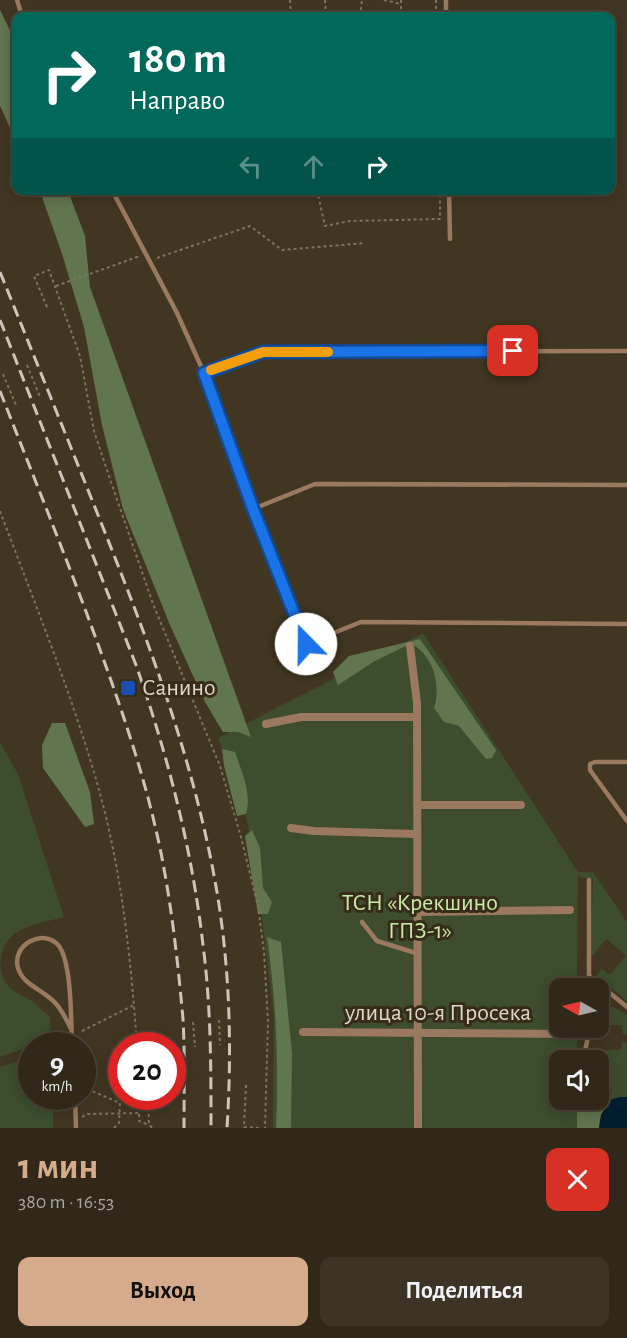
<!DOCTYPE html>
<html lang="ru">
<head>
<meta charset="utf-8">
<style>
	:root { --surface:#312819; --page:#3d3426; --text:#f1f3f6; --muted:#a8a6a2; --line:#4c4438; --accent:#d6ab8b }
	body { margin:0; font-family:"Alegreya Sans",sans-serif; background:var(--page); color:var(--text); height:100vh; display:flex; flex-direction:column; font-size:22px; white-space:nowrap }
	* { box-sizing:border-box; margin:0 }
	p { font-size:20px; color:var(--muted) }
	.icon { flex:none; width:33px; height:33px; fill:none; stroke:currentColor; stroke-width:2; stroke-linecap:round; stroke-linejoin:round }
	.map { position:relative; height:1128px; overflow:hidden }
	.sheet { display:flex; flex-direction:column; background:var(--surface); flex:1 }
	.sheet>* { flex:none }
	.hud { position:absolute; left:12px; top:12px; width:603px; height:183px; border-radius:12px; box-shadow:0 3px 15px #0003,0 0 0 2px var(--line); background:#00695c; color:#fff; overflow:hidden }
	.needle { width:39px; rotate:278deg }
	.controls { position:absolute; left:549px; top:978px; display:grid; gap:12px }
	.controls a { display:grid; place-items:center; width:60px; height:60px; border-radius:12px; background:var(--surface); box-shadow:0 3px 15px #0003,0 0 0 2px var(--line); font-size:30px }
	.speed { position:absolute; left:18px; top:1032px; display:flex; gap:12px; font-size:30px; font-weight:700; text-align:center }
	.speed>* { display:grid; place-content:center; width:78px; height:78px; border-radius:50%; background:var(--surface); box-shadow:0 3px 15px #0003,0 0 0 2px var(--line); line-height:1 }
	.speed small { font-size:15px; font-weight:400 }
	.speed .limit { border:9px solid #d22; background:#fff; color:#111 }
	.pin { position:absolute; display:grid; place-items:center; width:51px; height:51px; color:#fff; margin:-26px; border-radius:12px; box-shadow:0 3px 9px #0006 }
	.me { position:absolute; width:66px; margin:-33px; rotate:338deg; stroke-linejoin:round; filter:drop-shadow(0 0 4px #0008) }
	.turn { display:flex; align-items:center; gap:21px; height:126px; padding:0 18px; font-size:27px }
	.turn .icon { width:78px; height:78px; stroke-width:2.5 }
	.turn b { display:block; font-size:42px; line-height:51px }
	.lanes { display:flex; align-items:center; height:57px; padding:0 18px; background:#0003; justify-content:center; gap:30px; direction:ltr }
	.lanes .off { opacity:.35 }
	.round { display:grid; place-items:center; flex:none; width:63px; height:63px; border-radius:12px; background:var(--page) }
	.headline { display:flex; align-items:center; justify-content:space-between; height:102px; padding:0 18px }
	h1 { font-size:36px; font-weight:700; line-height:45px; color:var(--accent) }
	.action { display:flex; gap:12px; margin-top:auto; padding:12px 18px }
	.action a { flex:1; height:69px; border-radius:12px; background:var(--accent); color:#111; font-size:24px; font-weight:700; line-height:69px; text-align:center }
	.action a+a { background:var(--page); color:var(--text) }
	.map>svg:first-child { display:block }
	.green { fill:#3d4d2e }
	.forest { fill:#61754e }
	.water { fill:#001f30 }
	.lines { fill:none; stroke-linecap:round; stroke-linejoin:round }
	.path { stroke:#7e7463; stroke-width:2; stroke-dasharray:3 3; stroke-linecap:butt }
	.service { stroke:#9a795f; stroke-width:4.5 }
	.minor { stroke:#9a795f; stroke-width:8 }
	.rail { stroke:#ccc5b8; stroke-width:3; stroke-dasharray:12 6; stroke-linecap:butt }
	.route-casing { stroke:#114b97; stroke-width:15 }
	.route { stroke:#1a73e8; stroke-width:10 }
	.slow { stroke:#f59e0b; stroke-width:10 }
	.transit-dot { fill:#1a4fb4; stroke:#362c17; stroke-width:2 }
	.labels { text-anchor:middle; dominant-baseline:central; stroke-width:6; stroke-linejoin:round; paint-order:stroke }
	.poi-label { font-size:24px; fill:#ddd6ca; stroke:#362c17; text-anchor:start }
	.park-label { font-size:24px; fill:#c9eaa9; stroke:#362c17 }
	.street-label { font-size:24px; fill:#ddd6ca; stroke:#362c17 }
</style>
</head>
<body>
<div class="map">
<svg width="627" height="1128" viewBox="0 0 627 1128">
	<rect width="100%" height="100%" fill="#413621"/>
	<g class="green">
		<path d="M 423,633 L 578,872 L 593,872 L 627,922 L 627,1001 L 596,976 L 602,969 L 608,974 L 612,973 L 626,955 L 606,939 L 590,959 L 593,879 L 583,878 L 578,875 L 577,988 L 560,988 L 560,1028 L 577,1028 L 577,1060 L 560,1060 L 560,1100 L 577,1100 L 577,1128 L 273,1128 L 274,1017 L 257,877 L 246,814 L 218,738 Z"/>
		<path d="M 0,742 L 18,774 L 64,917 C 38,924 7,926 1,956 C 0,965 1,975 6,983 C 12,993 23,995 32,1001 C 38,1006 44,1012 50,1017 L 51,1039 L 0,1057 Z"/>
		<path d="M 613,1007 L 627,1015 L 627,1034 L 623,1034 L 621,1025 L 599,1025 C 599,1016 604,1009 613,1007 Z"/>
		<path d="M 622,1042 L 627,1042 L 627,1097 L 620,1097 L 610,1100 L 612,1089 L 610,1084 L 605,1084 L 602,1086 L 603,1092 L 599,1095 L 598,1060 L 590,1060 L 596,1050 L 621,1050 Z"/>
		<path d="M 31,1057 L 32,1096 L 53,1097 L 53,1128 L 0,1128 L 0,1067 Z"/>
	</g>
	<g class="forest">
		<path d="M 0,10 L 16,42 L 16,141 L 0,106 Z"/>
		<path d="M 40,191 L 68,191 L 85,236 L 90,287 L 251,737 L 238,732 L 223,732 L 205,702 L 170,625 L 123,509 L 102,425 L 84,327 L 62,254 Z"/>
		<path d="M 420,639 L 496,750 L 492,758 L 486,759 L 459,726 L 444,722 L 434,708 C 440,691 436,667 423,653 C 420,649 415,647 412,643 L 375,661 L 338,685 L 333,672 L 349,656 Z"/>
		<path d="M 52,723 L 65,723 L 90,792 L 94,824 L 85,827 L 43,768 L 42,745 Z"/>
		<path d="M 222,749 L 235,752 C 242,773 252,793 246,814 L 237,816 L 224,766 Z"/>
		<path d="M 252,830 L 260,848 L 263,888 L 272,902 L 268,914 L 258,914 L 245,836 Z"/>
		<path d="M 267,937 L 281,942 L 292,1053 L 291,1128 L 276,1128 C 279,1065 276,999 267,937 Z"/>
		<path d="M 610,1100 L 601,1115 L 599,1128 L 577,1128 L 577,1104 L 592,1105 Z"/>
	</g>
	<path class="water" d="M 620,1097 L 627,1097 L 627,1128 L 599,1128 L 601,1115 L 610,1100 Z"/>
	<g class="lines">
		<g class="path">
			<path d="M 290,0 L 291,16"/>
			<path d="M 325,0 L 326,16 L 397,15 L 402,11 L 436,11"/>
			<path d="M 384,0 L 401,4"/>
			<path d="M 401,0 L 401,12"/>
			<path d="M 436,0 L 436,16"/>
			<path d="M 360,16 L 362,0"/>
			<path d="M 317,190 L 325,226 L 350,221 L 440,219 L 440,190"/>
			<path d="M 157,258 L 250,226 L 282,250 L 365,243"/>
			<path d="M 56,286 L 140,256"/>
			<path d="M 47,307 L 34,276 L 49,270 L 80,356 L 94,431 L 111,482 L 153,604 L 220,766 L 241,837 L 258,906 L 264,952 L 268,1022 L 265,1128"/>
			<path d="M 27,365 L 40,397"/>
			<path d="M 3,374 L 16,405"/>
			<path d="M 0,511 C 34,602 73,696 99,790 C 122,873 131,960 137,1046"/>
			<path d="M 219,1020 L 220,1045"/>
			<path d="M 193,1022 L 195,1047"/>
			<path d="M 82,1031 L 134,1005"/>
			<path d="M 246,1085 L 244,1127 L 261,1128"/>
			<path d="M 87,1089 L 120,1103 L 119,1123 L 114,1128"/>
			<path d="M 139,1096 L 139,1121 L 149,1125"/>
			<path d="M 148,1096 L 149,1125 L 153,1128"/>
			<path d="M 82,1117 L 87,1114 L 139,1113"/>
		</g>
		<g class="service">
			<path d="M 17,0 L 22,16"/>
			<path d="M 446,0 L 446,16"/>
			<path d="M 112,190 L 177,313 L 204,373"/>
			<path d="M 449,190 L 450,239"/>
			<path d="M 627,351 L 263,352 L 204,373 L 253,509 L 306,644 L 361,622 L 627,624"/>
			<path d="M 253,509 L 315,484 L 627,485"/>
			<path d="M 627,762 L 595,762 L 590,764 L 590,770 L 627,821"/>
			<path d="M 589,880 L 589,976 L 627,1007"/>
			<path d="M 362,922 L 377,941 L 416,953"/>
			<path d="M 71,1029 C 67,1021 63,1012 57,1005 C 47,991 23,986 18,968 C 11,945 44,927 59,946 C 72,964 71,1022 72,1046"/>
			<path d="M 583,1060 L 590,1028"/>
			<path d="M 75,1096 L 76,1128"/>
		</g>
		<g class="minor">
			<path d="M 410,646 L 417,703 L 418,1128"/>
			<path d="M 266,724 L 301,717 L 417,717"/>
			<path d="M 418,805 L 521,805"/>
			<path d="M 291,828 L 314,831 L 416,834"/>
			<path d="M 416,912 L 570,910"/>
			<path d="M 303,1032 L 573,1034"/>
		</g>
		<g class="rail">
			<path d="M 0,272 C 34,356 68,440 102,525 C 150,645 195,764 217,892 C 230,970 232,1050 227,1128"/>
			<path d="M 0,320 L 136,665 C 168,756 192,849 203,945 C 211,1006 211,1067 211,1128"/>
			<path d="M 0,391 C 32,473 65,554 95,636 C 121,707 146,779 161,853 C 172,908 178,964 183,1019 C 185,1055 184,1092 184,1128"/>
		</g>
	</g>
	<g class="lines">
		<defs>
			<path id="route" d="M 306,644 L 253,509 L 204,373 L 263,352 L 513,351"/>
		</defs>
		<use href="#route" class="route-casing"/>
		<use href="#route" class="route"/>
		<path class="slow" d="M 211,370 L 263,352 L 328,352"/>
	</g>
	<rect class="transit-dot" x="120" y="680" width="16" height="16" rx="3"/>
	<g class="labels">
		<g class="poi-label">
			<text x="142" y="688">Санино</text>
		</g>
		<g class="park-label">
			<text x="420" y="903">ТСН «Крекшино<tspan x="420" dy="28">ГПЗ-1»</tspan></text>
		</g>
		<g class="street-label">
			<text x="438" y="1013">улица 10-я Просека</text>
		</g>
	</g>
</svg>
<div class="controls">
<a><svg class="needle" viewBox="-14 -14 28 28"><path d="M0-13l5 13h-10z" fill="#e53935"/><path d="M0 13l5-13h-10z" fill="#a8a6a2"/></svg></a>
<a><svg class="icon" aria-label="sound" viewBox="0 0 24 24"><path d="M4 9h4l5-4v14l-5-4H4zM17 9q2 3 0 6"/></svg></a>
</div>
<div class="speed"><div>9<small>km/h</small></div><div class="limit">20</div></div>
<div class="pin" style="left:513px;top:351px;background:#d93025"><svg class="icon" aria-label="arrive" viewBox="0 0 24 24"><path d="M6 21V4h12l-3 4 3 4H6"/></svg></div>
<svg class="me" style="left:306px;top:644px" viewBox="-20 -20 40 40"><circle r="19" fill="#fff"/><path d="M0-13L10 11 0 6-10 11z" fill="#1a73e8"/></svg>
<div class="hud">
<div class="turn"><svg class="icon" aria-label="right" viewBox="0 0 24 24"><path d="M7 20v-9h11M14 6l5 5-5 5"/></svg><div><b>180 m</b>Направо</div></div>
<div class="lanes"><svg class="icon off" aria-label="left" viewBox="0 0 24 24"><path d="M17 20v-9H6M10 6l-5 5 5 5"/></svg><svg class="icon off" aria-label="ahead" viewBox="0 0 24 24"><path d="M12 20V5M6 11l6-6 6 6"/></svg><svg class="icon" aria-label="right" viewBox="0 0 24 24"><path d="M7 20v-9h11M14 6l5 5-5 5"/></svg></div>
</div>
</div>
<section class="sheet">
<div class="headline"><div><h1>1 мин</h1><p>380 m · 16:53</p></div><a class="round" style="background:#d93025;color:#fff"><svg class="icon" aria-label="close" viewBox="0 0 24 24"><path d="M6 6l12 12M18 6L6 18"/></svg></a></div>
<div class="action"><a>Выход</a><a>Поделиться</a></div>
</section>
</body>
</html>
